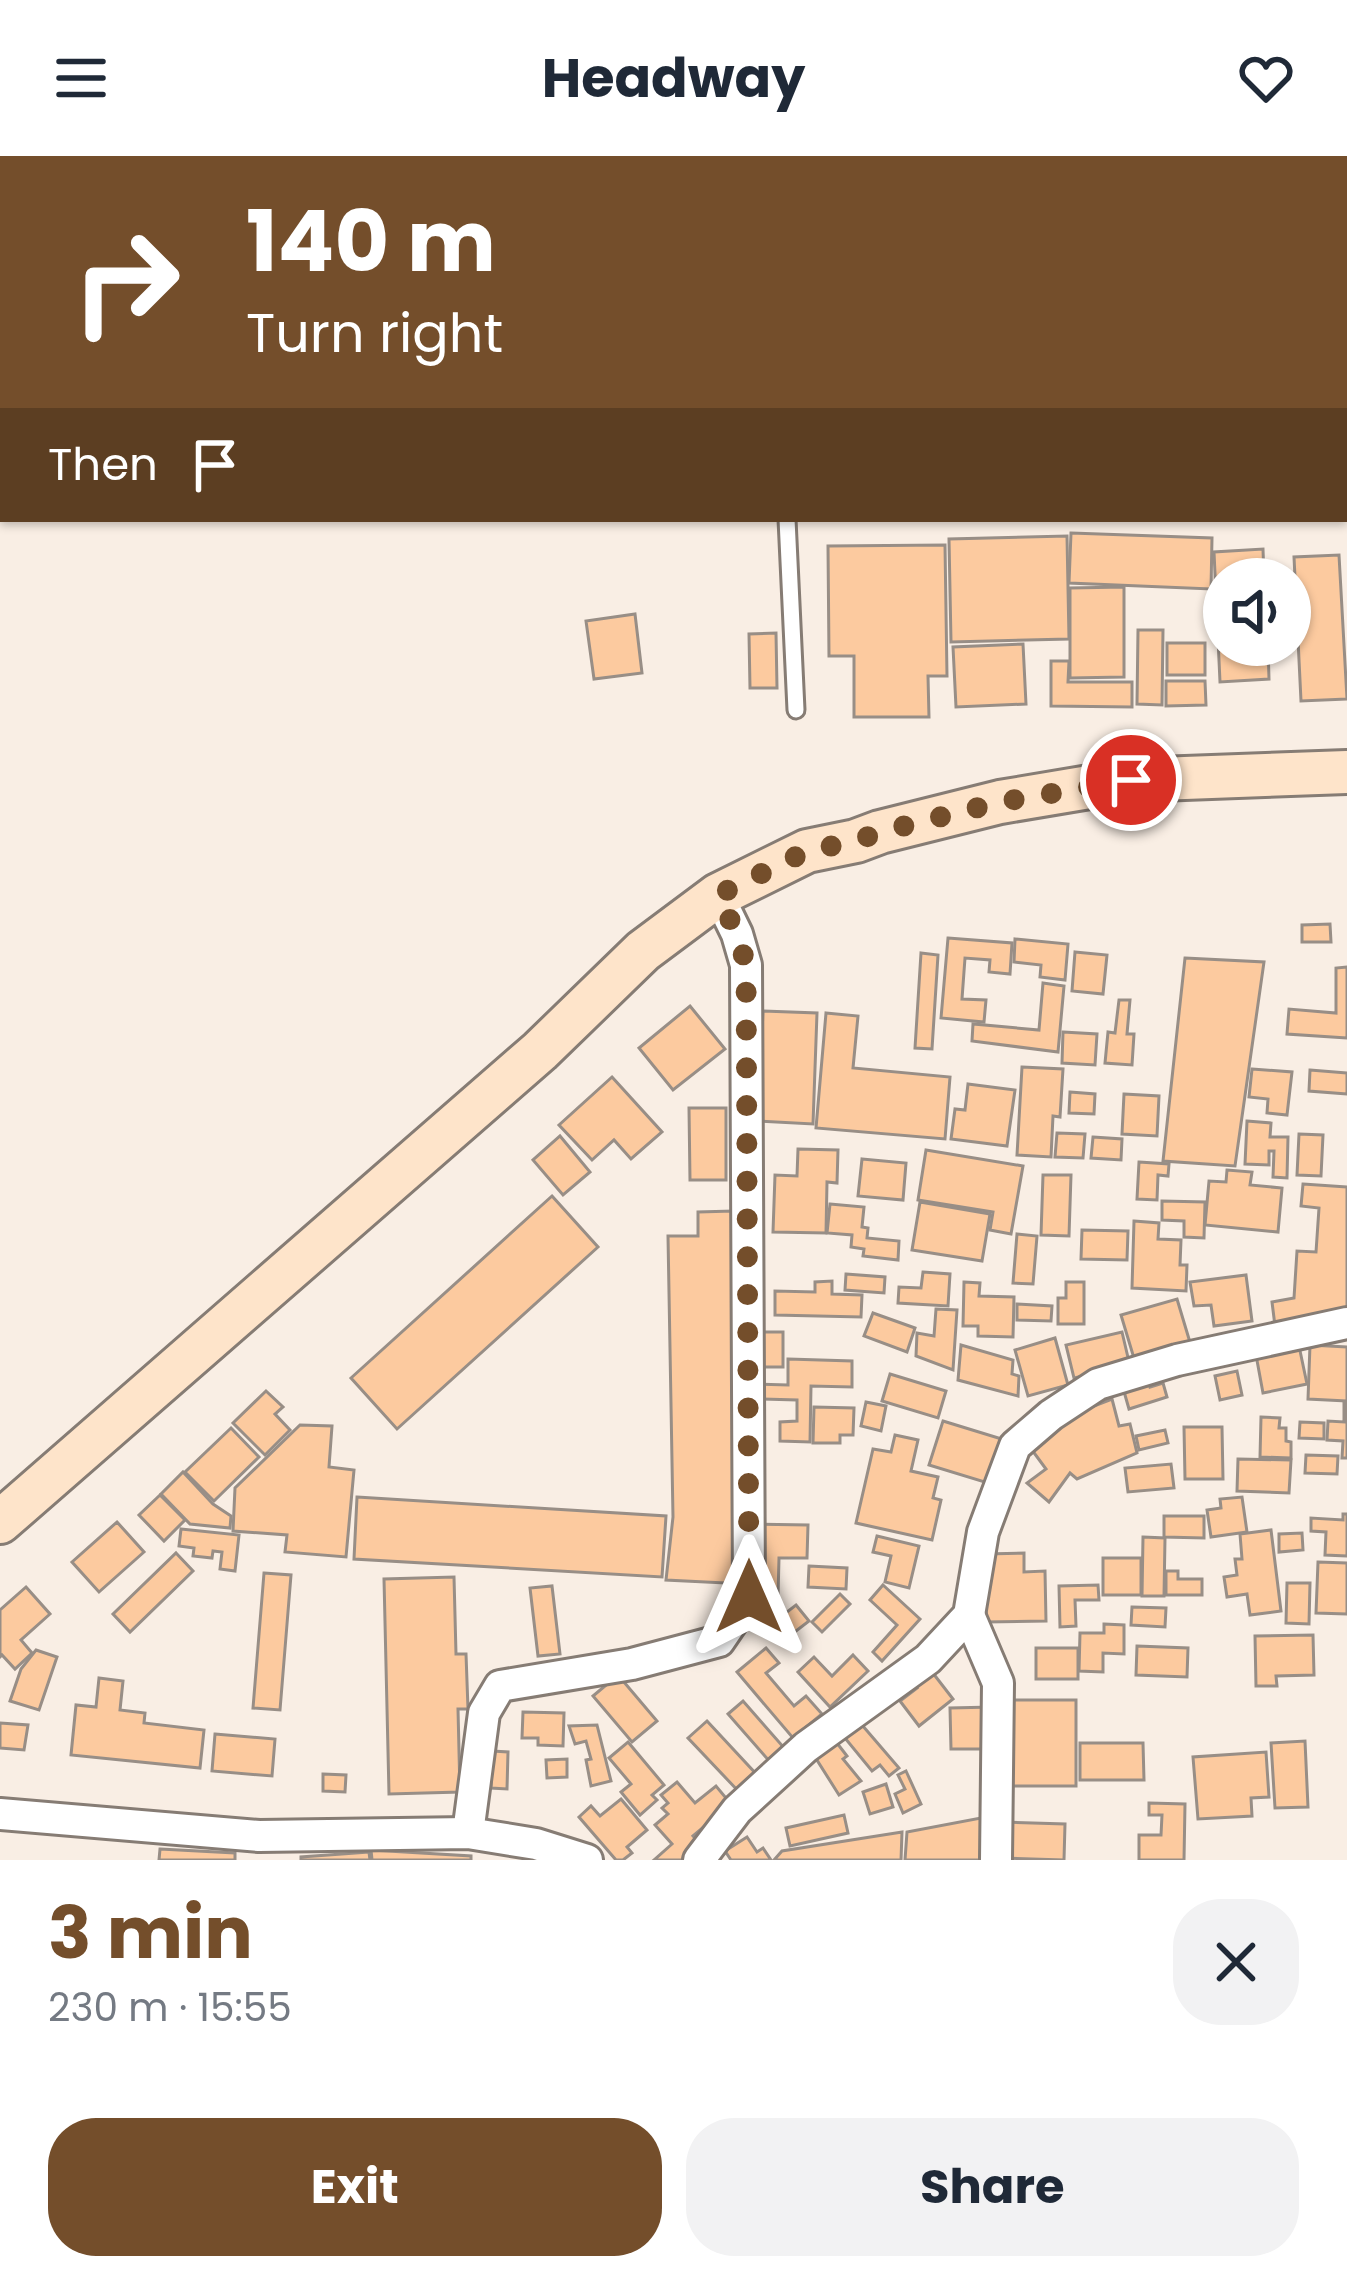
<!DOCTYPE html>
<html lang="en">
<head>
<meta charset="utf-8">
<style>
	:root { --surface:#fff; --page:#f2f2f3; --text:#1f2937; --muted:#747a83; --accent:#744e2b }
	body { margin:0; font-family:Poppins,sans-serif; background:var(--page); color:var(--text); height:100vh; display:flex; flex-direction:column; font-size:45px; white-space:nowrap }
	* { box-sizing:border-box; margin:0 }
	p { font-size:39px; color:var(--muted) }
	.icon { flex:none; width:66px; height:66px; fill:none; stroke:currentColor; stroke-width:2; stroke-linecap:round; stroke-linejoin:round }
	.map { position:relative; height:1704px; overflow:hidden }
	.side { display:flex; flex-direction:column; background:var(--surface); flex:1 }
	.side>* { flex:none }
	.top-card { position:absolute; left:0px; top:0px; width:1347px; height:366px; box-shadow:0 3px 9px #0004; background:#744e2b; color:#fff; overflow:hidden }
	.buttons { position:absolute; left:1203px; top:402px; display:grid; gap:24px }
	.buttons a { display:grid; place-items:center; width:108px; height:108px; border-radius:50%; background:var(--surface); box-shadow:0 3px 9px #0004; font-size:60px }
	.pin { position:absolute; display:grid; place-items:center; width:102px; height:102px; color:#fff; margin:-51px; border:6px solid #fff; border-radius:50%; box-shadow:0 3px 12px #0007 }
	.me { position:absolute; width:132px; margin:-66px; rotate:0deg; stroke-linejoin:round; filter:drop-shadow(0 0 9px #0008) }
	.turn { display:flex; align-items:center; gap:42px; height:252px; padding:0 48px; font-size:54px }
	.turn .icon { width:156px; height:156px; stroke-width:2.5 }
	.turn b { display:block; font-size:84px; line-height:102px }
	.then { display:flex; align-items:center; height:114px; padding:0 48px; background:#0003; gap:24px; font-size:45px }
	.round { display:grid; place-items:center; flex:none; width:126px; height:126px; border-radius:48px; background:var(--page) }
	.overview { display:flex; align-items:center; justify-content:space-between; height:204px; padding:0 48px }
	h1 { font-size:72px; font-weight:700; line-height:90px; color:var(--accent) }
	.action { display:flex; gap:24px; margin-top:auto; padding:24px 48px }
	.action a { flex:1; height:138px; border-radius:48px; background:var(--accent); color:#fff; font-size:48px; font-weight:700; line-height:138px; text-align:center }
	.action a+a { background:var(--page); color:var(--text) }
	header { display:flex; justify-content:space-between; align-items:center; height:156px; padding:0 48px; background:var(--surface); font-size:54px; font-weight:700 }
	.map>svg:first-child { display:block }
	.building { fill:#fcca9f; stroke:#988e86; stroke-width:3 }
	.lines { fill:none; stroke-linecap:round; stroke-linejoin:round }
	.service-casing { stroke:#867c74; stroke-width:21 }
	.minor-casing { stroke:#867c74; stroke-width:36 }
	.secondary-casing { stroke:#867c74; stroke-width:48 }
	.service { stroke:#fff; stroke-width:15 }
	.minor { stroke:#fff; stroke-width:30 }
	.secondary { stroke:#fee4ca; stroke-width:42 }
	.route { stroke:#744e2b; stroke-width:21; stroke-dasharray:0 37.8 }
</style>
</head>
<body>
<header><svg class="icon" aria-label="menu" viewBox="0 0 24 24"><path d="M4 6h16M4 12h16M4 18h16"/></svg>Headway<svg class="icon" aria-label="heart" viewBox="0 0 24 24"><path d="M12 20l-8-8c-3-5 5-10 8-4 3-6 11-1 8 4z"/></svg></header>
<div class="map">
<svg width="1347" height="1704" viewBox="0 0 1347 1704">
	<rect width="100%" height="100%" fill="#f9eee4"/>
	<g class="building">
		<path d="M 1071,377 L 1212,382 L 1211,433 L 1069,427 Z"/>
		<path d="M 1067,380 L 1069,483 L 951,486 L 949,383 Z"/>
		<path d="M 945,389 L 947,520 L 928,520 L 929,561 L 854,561 L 854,500 L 829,500 L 828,390 Z"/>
		<path d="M 1263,393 L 1264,423 L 1224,423 L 1224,489 L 1268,489 L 1269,523 L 1220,526 L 1214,396 Z"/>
		<path d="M 1339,399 L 1347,543 L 1301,545 L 1294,401 Z"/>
		<path d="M 1124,431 L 1124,521 L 1070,522 L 1070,432 Z"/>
		<path d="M 635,458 L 642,517 L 594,523 L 586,465 Z"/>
		<path d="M 1138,474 L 1163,474 L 1162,549 L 1137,548 Z"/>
		<path d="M 776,477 L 777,532 L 750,532 L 749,478 Z"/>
		<rect x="1167" y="487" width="38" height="32"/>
		<path d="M 1023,488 L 1026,548 L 956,551 L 953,491 Z"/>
		<path d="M 1051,505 L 1069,505 L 1068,526 L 1132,526 L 1132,551 L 1051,550 Z"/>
		<path d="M 1166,525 L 1205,525 L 1206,549 L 1166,550 Z"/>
		<path d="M 1330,768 L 1331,786 L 1302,786 L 1302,769 Z"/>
		<path d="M 948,782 L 1012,787 L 1010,818 L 989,816 L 990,804 L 965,802 L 962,843 L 986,844 L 984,866 L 941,862 Z"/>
		<path d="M 1015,783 L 1068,788 L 1065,824 L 1040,821 L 1041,809 L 1014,806 Z"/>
		<path d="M 1075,796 L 1107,799 L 1103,838 L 1072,835 Z"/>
		<path d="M 921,797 L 938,799 L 932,893 L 915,892 Z"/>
		<path d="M 1185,802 L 1264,806 L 1235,1010 L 1163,1005 Z"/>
		<path d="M 1347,811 L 1347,882 L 1287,878 L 1289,853 L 1336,857 L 1336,812 Z"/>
		<path d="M 1043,827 L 1064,830 L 1058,896 L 972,885 L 973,868 L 1039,874 Z"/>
		<path d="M 1119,844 L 1130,844 L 1127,878 L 1134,878 L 1132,909 L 1105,907 L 1108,876 L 1115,877 Z"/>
		<path d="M 690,850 L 725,893 L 673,934 L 639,892 Z"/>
		<path d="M 763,855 L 817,857 L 813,968 L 758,965 Z"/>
		<path d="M 826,857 L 858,860 L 853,912 L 950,921 L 945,983 L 816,972 Z"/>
		<path d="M 1063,876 L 1097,878 L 1095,909 L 1062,907 Z"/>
		<path d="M 1022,911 L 1063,913 L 1060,961 L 1053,960 L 1051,1001 L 1017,999 Z"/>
		<path d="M 1252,913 L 1292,916 L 1287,959 L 1267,957 L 1268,943 L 1249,941 Z"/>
		<path d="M 1310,914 L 1347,917 L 1347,938 L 1309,935 Z"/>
		<path d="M 612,921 L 662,976 L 631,1003 L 614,984 L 592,1004 L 559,969 Z"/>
		<path d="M 968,928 L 1015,934 L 1007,990 L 951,983 L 955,953 L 965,954 Z"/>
		<path d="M 1070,936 L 1095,938 L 1094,958 L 1069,957 Z"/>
		<path d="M 1124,938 L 1159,940 L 1157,980 L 1122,978 Z"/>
		<path d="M 689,952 L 726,952 L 726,1024 L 690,1024 Z"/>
		<path d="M 1247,965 L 1271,967 L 1270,981 L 1288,981 L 1287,1022 L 1273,1021 L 1274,995 L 1269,995 L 1269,1009 L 1245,1008 Z"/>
		<path d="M 1057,977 L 1085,978 L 1083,1002 L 1055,1001 Z"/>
		<path d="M 1299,978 L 1323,979 L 1321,1020 L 1297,1019 Z"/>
		<path d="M 560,980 L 590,1016 L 563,1039 L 533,1004 Z"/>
		<path d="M 1093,981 L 1122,983 L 1121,1004 L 1091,1002 Z"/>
		<path d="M 798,993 L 838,994 L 837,1027 L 827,1026 L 826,1077 L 773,1076 L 775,1019 L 797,1020 Z"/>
		<path d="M 926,994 L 1023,1010 L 1011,1078 L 990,1074 L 993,1056 L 918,1044 Z"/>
		<path d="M 862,1003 L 906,1007 L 903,1044 L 858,1040 Z"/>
		<path d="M 1139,1006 L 1169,1008 L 1168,1020 L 1158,1019 L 1157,1044 L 1137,1043 Z"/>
		<path d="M 1227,1014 L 1252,1016 L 1250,1029 L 1282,1032 L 1278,1076 L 1205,1069 L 1209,1025 L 1226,1026 Z"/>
		<path d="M 1043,1019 L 1071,1019 L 1069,1080 L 1041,1079 Z"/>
		<path d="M 1303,1028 L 1347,1031 L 1347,1160 L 1275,1170 L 1272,1146 L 1294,1142 L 1297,1095 L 1316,1096 L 1319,1052 L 1301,1050 Z"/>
		<path d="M 552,1040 L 598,1091 L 397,1273 L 351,1222 Z"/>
		<path d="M 1162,1045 L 1205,1046 L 1204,1082 L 1184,1081 L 1184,1065 L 1162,1064 Z"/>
		<path d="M 920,1046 L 990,1058 L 982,1105 L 912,1094 Z"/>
		<path d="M 830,1048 L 864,1051 L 862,1071 L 868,1072 L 867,1082 L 899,1085 L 898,1104 L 863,1100 L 864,1093 L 851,1091 L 852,1079 L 827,1077 Z"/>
		<path d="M 733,1055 L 745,1428 L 666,1424 L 673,1361 L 668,1080 L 698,1080 L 698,1056 Z"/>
		<path d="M 1134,1065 L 1159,1067 L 1158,1083 L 1181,1084 L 1180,1109 L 1187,1109 L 1186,1135 L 1132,1132 Z"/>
		<path d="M 1082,1074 L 1128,1075 L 1127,1104 L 1081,1103 Z"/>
		<path d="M 1017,1078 L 1037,1080 L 1033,1128 L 1013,1127 Z"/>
		<path d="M 923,1116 L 950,1118 L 948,1150 L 898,1147 L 899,1131 L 921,1132 Z"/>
		<path d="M 846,1118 L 885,1121 L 884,1137 L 845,1134 Z"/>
		<path d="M 1246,1119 L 1252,1165 L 1214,1170 L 1211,1149 L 1194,1150 L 1190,1126 Z"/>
		<path d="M 832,1125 L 832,1138 L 862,1139 L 861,1161 L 775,1159 L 775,1135 L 815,1136 L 815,1126 Z"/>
		<path d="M 964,1126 L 980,1127 L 979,1140 L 1014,1141 L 1013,1181 L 978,1180 L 978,1170 L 963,1170 Z"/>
		<path d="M 1066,1126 L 1084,1126 L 1084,1168 L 1058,1168 L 1058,1142 L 1066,1142 Z"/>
		<path d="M 1177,1143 L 1192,1193 L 1136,1209 L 1121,1159 Z"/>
		<path d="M 1017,1148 L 1052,1150 L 1051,1165 L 1017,1164 Z"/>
		<path d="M 936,1153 L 957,1154 L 953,1214 L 916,1200 L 917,1177 L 934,1180 Z"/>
		<path d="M 873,1157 L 915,1172 L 907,1196 L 864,1180 Z"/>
		<rect x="755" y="1176" width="28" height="35"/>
		<path d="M 1122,1176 L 1130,1210 L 1074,1222 L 1066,1189 Z"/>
		<path d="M 1055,1182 L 1068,1229 L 1028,1240 L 1015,1194 Z"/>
		<path d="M 961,1189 L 1013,1204 L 1012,1218 L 1019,1220 L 1018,1240 L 958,1224 Z"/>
		<path d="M 1310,1189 L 1347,1191 L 1347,1245 L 1308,1243 Z"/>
		<path d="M 1299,1190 L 1307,1228 L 1263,1237 L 1256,1199 Z"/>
		<path d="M 788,1203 L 852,1205 L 852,1231 L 811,1230 L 810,1286 L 780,1285 L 780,1266 L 797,1265 L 797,1244 L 758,1243 L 758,1228 L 788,1229 Z"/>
		<path d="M 1237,1215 L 1242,1239 L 1220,1244 L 1215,1220 Z"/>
		<path d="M 1146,1217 L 1150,1231 L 1163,1227 L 1167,1241 L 1129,1253 L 1121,1225 Z"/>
		<path d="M 890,1218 L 946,1235 L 938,1262 L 882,1245 Z"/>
		<path d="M 266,1235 L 283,1251 L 275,1258 L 290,1274 L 265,1299 L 233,1267 Z"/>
		<path d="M 1112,1243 L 1119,1270 L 1130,1268 L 1137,1297 L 1077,1323 L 1070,1317 L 1049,1346 L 1027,1327 L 1046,1313 L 1029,1290 L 1063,1262 Z"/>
		<path d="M 866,1246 L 886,1250 L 881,1275 L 861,1270 Z"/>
		<path d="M 1344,1246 L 1347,1246 L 1347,1302 L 1342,1302 L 1343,1285 L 1327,1284 L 1328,1265 L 1344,1266 Z"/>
		<path d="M 814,1251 L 854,1252 L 853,1279 L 840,1279 L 840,1287 L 813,1287 Z"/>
		<path d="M 1261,1261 L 1280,1262 L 1279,1272 L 1286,1272 L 1286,1285 L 1291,1286 L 1291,1302 L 1260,1301 Z"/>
		<path d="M 943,1265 L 1005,1284 L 991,1328 L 929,1309 Z"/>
		<path d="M 1300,1266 L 1324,1267 L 1324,1283 L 1299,1282 Z"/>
		<path d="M 300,1269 L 332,1270 L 329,1311 L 354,1314 L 346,1401 L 285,1396 L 287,1379 L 233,1375 L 235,1332 Z"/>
		<path d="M 1184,1271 L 1222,1271 L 1223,1323 L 1185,1323 Z"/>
		<path d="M 231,1272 L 259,1301 L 214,1345 L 185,1316 Z"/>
		<path d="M 1165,1274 L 1168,1287 L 1139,1294 L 1136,1280 Z"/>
		<path d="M 895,1279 L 918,1284 L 911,1315 L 938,1321 L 933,1342 L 941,1344 L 932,1384 L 856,1367 L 873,1293 L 891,1296 Z"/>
		<path d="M 1306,1299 L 1338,1300 L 1337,1318 L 1305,1317 Z"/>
		<path d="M 1238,1303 L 1291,1304 L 1289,1337 L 1237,1335 Z"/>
		<path d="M 1171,1308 L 1174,1332 L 1128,1336 L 1125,1312 Z"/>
		<path d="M 183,1316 L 213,1348 L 231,1360 L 230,1372 L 190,1368 L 161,1338 Z"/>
		<path d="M 160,1339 L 185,1364 L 164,1385 L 139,1359 Z"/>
		<path d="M 357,1341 L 666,1360 L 662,1421 L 354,1403 Z"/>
		<path d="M 1242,1341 L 1247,1376 L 1211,1381 L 1207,1354 L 1221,1352 L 1220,1343 Z"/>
		<path d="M 1343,1358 L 1347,1358 L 1347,1400 L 1325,1399 L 1326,1376 L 1311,1375 L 1311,1362 L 1343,1364 Z"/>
		<path d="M 1164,1360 L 1204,1360 L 1204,1382 L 1164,1381 Z"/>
		<path d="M 117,1366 L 144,1396 L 99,1436 L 72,1406 Z"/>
		<path d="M 753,1368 L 808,1369 L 807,1402 L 779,1402 L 778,1441 L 753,1441 Z"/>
		<path d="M 181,1373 L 239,1379 L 235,1415 L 220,1413 L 222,1396 L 213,1395 L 212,1402 L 193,1400 L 194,1392 L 179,1390 Z"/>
		<path d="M 1271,1374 L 1281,1455 L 1250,1459 L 1247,1438 L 1227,1441 L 1224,1421 L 1237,1419 L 1235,1403 L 1242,1403 L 1240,1378 Z"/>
		<path d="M 1302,1377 L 1303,1394 L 1279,1396 L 1279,1378 Z"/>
		<path d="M 877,1380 L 919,1390 L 909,1432 L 885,1426 L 891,1400 L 873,1396 Z"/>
		<path d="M 1143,1381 L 1165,1382 L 1164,1440 L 1142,1440 Z"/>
		<path d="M 176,1397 L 193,1415 L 130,1476 L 113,1458 Z"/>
		<path d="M 1024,1397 L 1024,1416 L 1045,1415 L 1046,1465 L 986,1466 L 985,1398 Z"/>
		<rect x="1103" y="1402" width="38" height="37"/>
		<path d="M 1318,1406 L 1347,1407 L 1347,1458 L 1316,1457 Z"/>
		<path d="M 809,1410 L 847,1412 L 846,1433 L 808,1431 Z"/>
		<path d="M 1166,1415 L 1178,1415 L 1178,1423 L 1202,1423 L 1202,1439 L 1166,1439 Z"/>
		<path d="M 264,1417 L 291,1419 L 280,1554 L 253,1552 Z"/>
		<path d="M 454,1421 L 456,1498 L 466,1498 L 468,1553 L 458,1553 L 460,1636 L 389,1638 L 384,1423 Z"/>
		<path d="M 1287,1427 L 1310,1427 L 1309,1468 L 1286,1467 Z"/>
		<path d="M 883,1429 L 920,1463 L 882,1505 L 873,1496 L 897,1469 L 870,1444 Z"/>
		<path d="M 1098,1429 L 1099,1444 L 1075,1444 L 1076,1470 L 1060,1471 L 1059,1430 Z"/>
		<path d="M 552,1430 L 560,1498 L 538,1500 L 530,1432 Z"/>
		<path d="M 26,1431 L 50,1458 L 21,1484 L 32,1497 L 15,1513 L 2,1499 L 0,1501 L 0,1454 Z"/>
		<path d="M 840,1438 L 850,1448 L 822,1476 L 812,1466 Z"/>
		<path d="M 796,1449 L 809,1465 L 787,1482 L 774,1466 Z"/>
		<path d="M 1132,1451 L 1166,1452 L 1165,1471 L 1131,1469 Z"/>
		<path d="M 1104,1468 L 1124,1469 L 1124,1498 L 1103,1497 L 1103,1516 L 1079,1515 L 1080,1477 L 1104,1477 Z"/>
		<path d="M 1313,1479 L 1314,1519 L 1276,1520 L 1277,1530 L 1256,1530 L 1255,1480 Z"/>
		<path d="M 1137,1490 L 1188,1492 L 1187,1521 L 1136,1519 Z"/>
		<path d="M 766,1492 L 779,1507 L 766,1517 L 794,1550 L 806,1540 L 822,1558 L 793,1582 L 737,1516 Z"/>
		<rect x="1036" y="1492" width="42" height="31"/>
		<path d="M 36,1494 L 57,1501 L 39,1554 L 10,1545 L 21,1513 Z"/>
		<path d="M 853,1499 L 868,1515 L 830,1551 L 798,1516 L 814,1501 L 832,1520 Z"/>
		<path d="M 929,1512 L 953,1543 L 919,1570 L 900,1545 L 917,1532 L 911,1526 Z"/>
		<path d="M 618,1519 L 657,1565 L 632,1586 L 593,1540 Z"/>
		<path d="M 99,1522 L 123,1525 L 120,1554 L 145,1557 L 144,1567 L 204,1574 L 200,1612 L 71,1599 L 76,1549 L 96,1551 Z"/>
		<rect x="1010" y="1544" width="66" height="86"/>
		<path d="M 743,1545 L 786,1594 L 771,1607 L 728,1558 Z"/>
		<path d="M 992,1551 L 992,1593 L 951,1593 L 950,1552 Z"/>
		<path d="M 523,1556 L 564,1557 L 563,1590 L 538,1589 L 538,1582 L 522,1582 Z"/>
		<path d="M 856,1562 L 899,1612 L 889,1620 L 880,1609 L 872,1615 L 840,1576 Z"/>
		<path d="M 707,1565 L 759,1621 L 741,1638 L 688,1582 Z"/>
		<path d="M 0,1567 L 28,1569 L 24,1594 L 0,1592 Z"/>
		<path d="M 597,1569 L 611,1625 L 591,1630 L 586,1604 L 591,1603 L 586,1585 L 575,1588 L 569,1570 Z"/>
		<path d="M 215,1578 L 275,1583 L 272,1620 L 212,1615 Z"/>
		<path d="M 830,1578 L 847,1600 L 843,1603 L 861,1625 L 839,1639 L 810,1593 Z"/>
		<path d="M 1305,1585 L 1308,1651 L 1275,1652 L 1271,1587 Z"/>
		<path d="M 628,1586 L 664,1629 L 652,1639 L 657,1644 L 640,1659 L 621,1636 L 631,1628 L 609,1602 Z"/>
		<path d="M 1080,1587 L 1143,1587 L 1144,1624 L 1080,1624 Z"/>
		<path d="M 492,1595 L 508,1596 L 507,1633 L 491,1632 Z"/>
		<path d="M 1266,1596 L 1269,1641 L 1251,1642 L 1252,1660 L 1198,1663 L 1193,1601 Z"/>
		<path d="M 567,1603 L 567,1621 L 547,1622 L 546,1604 Z"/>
		<path d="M 906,1615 L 921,1648 L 903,1657 L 895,1638 L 905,1633 L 898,1619 Z"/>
		<path d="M 323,1618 L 346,1619 L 345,1636 L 323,1635 Z"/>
		<path d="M 677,1626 L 695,1647 L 716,1630 L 731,1648 L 693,1680 L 702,1690 L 685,1704 L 654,1704 L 672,1688 L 655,1669 L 668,1658 L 662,1652 L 668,1647 L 661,1639 Z"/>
		<path d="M 886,1628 L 893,1651 L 870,1658 L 863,1636 Z"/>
		<path d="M 621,1643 L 647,1674 L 627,1691 L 632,1697 L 623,1704 L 616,1704 L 579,1661 L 591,1650 L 600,1660 Z"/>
		<path d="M 1149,1647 L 1185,1648 L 1184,1704 L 1139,1704 L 1139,1679 L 1161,1679 L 1162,1659 L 1149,1659 Z"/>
		<path d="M 844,1659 L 848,1677 L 790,1690 L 786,1672 Z"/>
		<path d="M 986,1661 L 984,1704 L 905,1704 L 907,1676 Z"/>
		<path d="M 1004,1666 L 1065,1668 L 1064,1704 L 1002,1702 Z"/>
		<path d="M 902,1676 L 901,1704 L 774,1704 L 782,1695 Z"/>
		<path d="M 747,1681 L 757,1696 L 763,1692 L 771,1704 L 731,1704 L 725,1695 Z"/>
		<path d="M 160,1693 L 235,1697 L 235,1704 L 159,1704 Z"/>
		<path d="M 371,1694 L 471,1700 L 471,1704 L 372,1704 Z"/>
		<path d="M 369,1696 L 370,1704 L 301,1704 L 301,1701 Z"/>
	</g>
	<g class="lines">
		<defs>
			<g id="service">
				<path d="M 757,0 L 758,3"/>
				<path d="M 787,363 L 796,554"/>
			</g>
			<g id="minor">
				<path d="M 969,1459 L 998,1527 L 996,1704"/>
				<path d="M 0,1658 L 259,1680 L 468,1677 L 536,1688 L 587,1704"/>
				<path d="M 468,1677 L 484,1557 L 500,1530 L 632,1508 L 719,1485 L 749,1441 L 746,809 L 737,778 L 718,739"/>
				<path d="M 699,1704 L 737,1654 L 806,1591 L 928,1503 L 969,1459 L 983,1376 L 1015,1290 L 1051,1259 L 1098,1228 L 1177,1204 L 1347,1167"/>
			</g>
			<path id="secondary" d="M 0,1366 L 540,895 L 643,795 L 718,739 L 807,695 L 856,685 L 880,676 L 1000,646 L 1131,624 L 1347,616"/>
		</defs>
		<use href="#service" class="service-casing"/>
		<use href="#minor" class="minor-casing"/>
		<use href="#secondary" class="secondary-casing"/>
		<use href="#service" class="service"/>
		<use href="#minor" class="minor"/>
		<use href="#secondary" class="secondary"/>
	</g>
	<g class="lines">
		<path class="route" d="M 749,1441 L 746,808 L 737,778 L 718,739 L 807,695 L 856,685 L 880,676 L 1000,646 L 1131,624"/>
	</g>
</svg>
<div class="buttons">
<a><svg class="icon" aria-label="sound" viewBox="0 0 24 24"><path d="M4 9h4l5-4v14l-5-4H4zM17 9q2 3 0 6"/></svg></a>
</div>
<div class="pin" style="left:1131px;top:624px;background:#d93025"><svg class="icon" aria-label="arrive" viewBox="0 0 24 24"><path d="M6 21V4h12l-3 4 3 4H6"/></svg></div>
<svg class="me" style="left:749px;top:1441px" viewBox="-20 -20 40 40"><path d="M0-17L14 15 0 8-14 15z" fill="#744e2b" stroke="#fff" stroke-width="4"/></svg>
<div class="top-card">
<div class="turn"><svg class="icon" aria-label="right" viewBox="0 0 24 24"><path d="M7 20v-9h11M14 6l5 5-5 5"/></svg><div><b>140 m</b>Turn right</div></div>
<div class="then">Then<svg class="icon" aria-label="arrive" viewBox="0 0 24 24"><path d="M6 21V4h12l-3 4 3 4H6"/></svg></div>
</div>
</div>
<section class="side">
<div class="overview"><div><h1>3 min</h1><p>230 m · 15:55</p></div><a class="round"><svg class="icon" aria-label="close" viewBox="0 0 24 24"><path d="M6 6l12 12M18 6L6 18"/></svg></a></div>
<div class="action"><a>Exit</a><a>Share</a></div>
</section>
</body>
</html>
